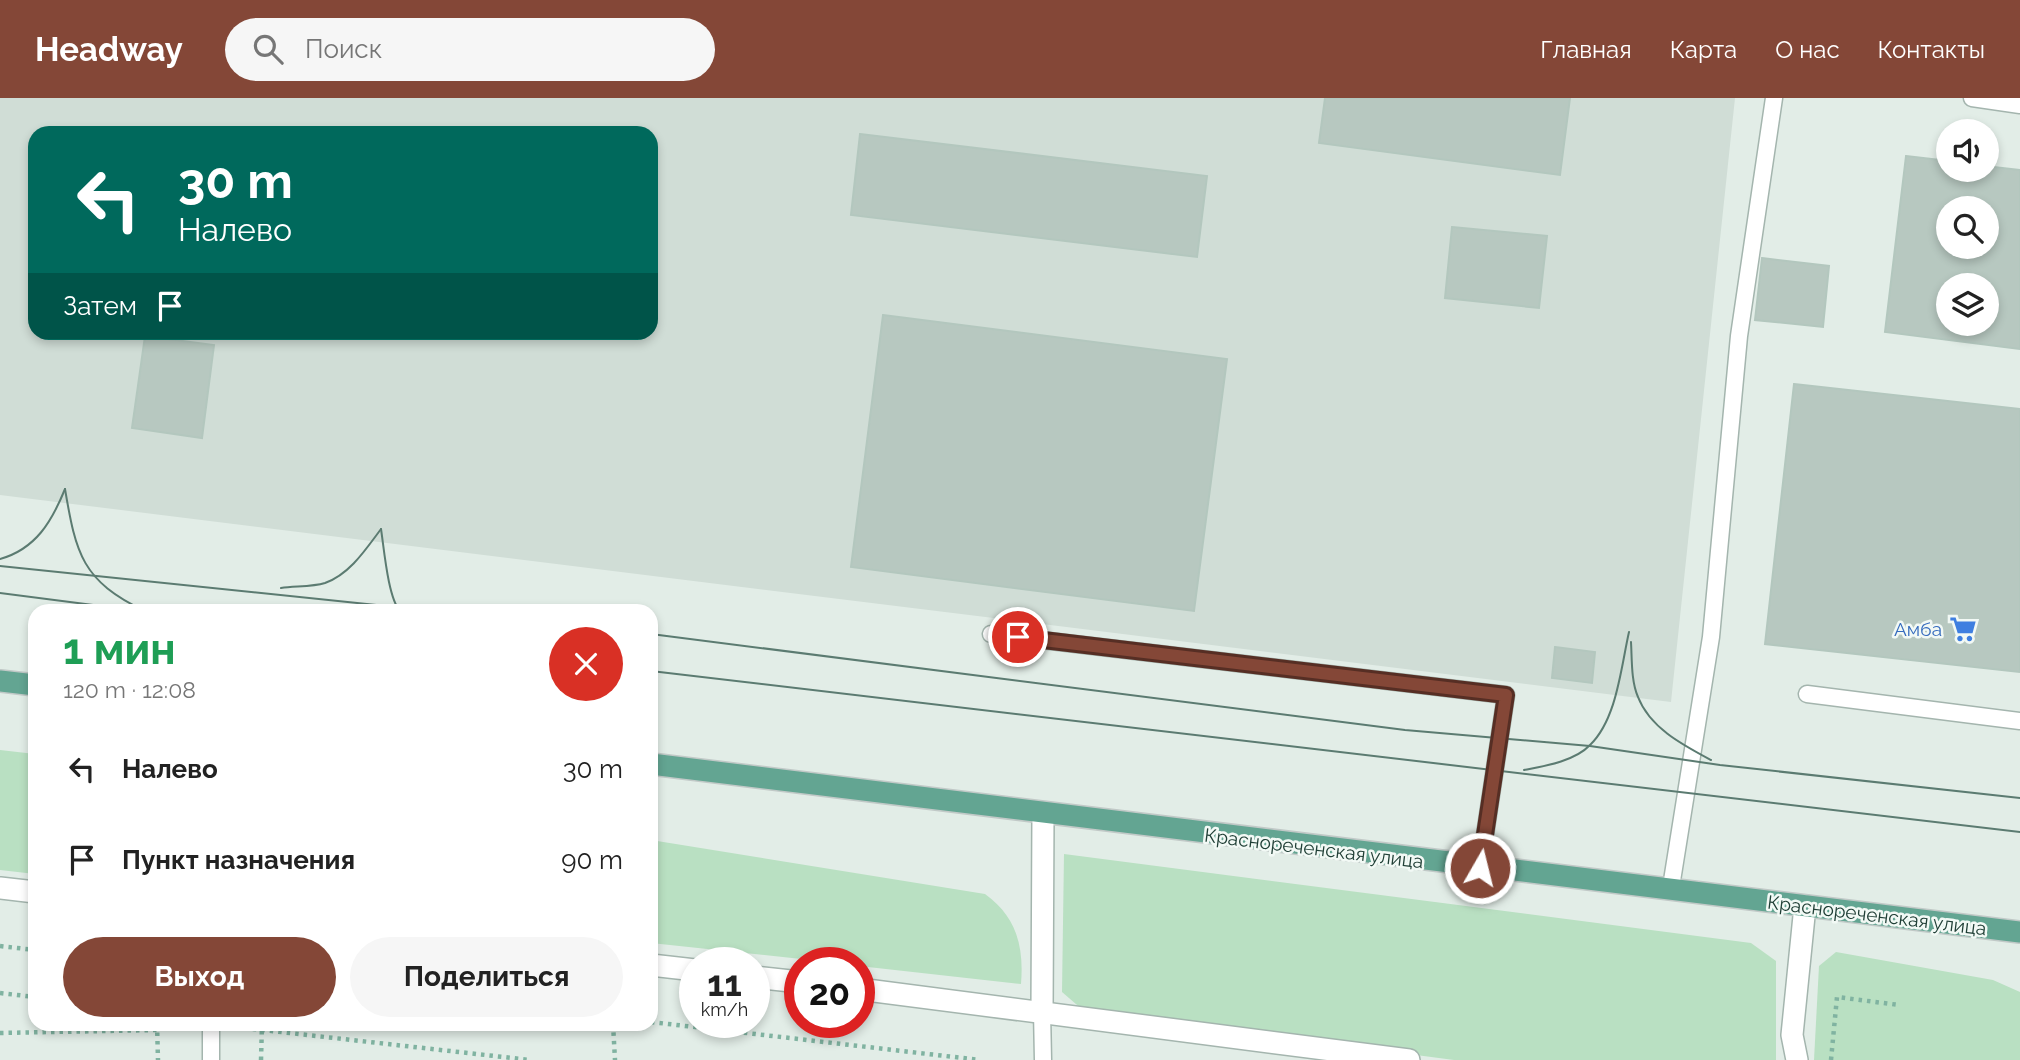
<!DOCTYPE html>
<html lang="ru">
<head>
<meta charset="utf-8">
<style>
	:root { --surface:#fff; --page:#f6f6f6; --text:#222; --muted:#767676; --accent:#844737 }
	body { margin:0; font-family:Raleway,sans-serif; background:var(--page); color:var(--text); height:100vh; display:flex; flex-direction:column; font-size:26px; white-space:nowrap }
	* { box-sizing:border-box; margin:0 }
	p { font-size:23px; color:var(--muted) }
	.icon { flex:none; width:38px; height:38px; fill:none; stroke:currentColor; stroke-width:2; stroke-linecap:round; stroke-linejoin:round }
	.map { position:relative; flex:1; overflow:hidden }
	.sheet { position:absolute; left:28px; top:506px; width:630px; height:427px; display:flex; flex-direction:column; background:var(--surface); border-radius:21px; box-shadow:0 4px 10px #0003 }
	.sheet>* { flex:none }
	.banner { position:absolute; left:28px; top:28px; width:630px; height:214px; border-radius:21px; box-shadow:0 4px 10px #0003; background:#00695c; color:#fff; overflow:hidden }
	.controls { position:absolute; left:1936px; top:21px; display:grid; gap:14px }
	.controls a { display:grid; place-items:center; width:63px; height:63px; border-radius:50%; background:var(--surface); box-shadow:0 4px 10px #0003; font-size:35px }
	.speed { position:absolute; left:679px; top:849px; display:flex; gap:14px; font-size:35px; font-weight:700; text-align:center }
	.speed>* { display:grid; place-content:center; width:91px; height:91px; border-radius:50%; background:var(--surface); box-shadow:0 4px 10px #0003; line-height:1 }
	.speed small { font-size:18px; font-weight:400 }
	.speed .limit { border:10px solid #d22; background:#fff; color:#111 }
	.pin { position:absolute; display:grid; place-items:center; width:60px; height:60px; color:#fff; margin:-30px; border:4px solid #fff; border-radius:50%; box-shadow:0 2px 7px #0007 }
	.me { position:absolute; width:77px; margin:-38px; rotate:8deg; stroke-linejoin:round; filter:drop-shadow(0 0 5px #0008) }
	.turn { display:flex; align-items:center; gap:24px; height:147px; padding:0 35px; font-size:32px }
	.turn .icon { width:91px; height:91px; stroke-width:2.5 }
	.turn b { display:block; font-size:49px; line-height:60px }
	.then { display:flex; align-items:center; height:66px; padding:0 35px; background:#0003; gap:14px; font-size:26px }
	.round { display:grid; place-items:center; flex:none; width:74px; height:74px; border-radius:37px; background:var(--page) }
	.headline { display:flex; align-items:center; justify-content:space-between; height:119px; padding:0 35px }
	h1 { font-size:42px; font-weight:700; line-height:52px; color:#1e9e55 }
	.action { display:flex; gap:14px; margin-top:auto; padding:14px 35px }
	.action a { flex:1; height:80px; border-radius:42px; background:var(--accent); color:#fff; font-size:28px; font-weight:700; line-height:80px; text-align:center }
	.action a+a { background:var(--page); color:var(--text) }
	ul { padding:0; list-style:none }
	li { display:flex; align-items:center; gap:21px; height:91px; padding:0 35px }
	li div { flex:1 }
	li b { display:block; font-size:26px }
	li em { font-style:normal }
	header { display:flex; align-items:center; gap:42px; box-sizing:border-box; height:98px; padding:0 35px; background:var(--accent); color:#fff }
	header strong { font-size:33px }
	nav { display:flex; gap:38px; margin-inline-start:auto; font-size:24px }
	.search { width:490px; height:63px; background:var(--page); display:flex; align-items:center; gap:18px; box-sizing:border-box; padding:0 24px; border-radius:38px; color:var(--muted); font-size:26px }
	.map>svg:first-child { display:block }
	.built { fill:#d0ddd6; fill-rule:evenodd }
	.green { fill:#b9e0c2 }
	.building { fill:#b7c8c0; stroke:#b3c7be; stroke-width:2; fill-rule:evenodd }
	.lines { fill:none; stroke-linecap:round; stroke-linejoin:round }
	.lane-casing { stroke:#a4b5ae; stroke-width:19 }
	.street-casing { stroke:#a4b5ae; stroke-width:24 }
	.primary-casing { stroke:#c1c9c7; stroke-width:24 }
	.path { stroke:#80b3a1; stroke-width:4.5; stroke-dasharray:3.5 5; stroke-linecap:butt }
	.lane { stroke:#fff; stroke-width:16 }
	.street { stroke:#fff; stroke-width:21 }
	.primary { stroke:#63a592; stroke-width:21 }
	.tram { stroke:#5b7b71; stroke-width:2 }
	.route-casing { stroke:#562e24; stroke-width:18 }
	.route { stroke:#844737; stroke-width:12 }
	.labels { text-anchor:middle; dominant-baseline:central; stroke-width:5; stroke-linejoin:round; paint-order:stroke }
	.shop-label { font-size:19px; fill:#366cbe; stroke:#f2f9f5; text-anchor:end }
	.street-label { font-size:19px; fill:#203f36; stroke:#f2f9f5 }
</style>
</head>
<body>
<header>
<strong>Headway</strong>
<div class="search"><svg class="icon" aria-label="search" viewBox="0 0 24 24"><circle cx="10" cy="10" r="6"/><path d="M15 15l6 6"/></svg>Поиск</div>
<nav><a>Главная</a><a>Карта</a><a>О нас</a><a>Контакты</a></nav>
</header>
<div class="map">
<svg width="2020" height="962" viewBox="0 0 2020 962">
	<rect width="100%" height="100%" fill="#e2ede7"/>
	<path class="built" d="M 0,0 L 1735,0 L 1671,604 L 0,397 ZM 35,35 L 651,35 L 651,234 L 35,234 Z"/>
	<g class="green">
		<path d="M 0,652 L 35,656 L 35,776 L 0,772 Z"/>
		<path d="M 651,742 L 985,796 C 1017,819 1024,849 1021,886 L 859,868 L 859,864 L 829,864 L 651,845 Z"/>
		<path d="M 1064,756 L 1751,845 L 1776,863 L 1776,962 L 1454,962 L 1084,913 L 1062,894 Z"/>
		<path d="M 1836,854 L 1993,882 L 2020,894 L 2020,962 L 1814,962 L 1819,868 Z"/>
	</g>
	<g class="building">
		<path d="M 1325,0 L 1570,0 L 1560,77 L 1319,45 Z"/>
		<path d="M 860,36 L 1207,78 L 1197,159 L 851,117 Z"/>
		<path d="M 1906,58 L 1948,63 L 1948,72 L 1986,72 L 1986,68 L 2020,72 L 2020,251 L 1885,234 ZM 1948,110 L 1986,110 L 1986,149 L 1948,149 ZM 1948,187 L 1986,187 L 1986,226 L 1948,226 Z"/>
		<path d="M 1452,129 L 1547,138 L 1539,210 L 1445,200 Z"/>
		<path d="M 1762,160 L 1829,168 L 1823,229 L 1755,222 Z"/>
		<path d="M 883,217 L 1227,261 L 1194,513 L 851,469 Z"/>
		<path d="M 145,238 L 214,247 L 202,340 L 132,330 Z"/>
		<path d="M 1794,286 L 2020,311 L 2020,574 L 1765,546 Z"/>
		<path d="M 1555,549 L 1595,554 L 1592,585 L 1552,580 Z"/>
	</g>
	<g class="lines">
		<defs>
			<g id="lane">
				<path d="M 1972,0 L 2020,7"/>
				<path d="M 991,536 L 1506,597 L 1480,770"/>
				<path d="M 1807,596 L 2020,623"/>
				<path d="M 1671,789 L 1711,539 L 1739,238 L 1774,0"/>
				<path d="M 1042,913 L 1043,962"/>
				<path d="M 211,962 L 211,926"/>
			</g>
			<g id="street">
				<path d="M 0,790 L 35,794"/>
				<path d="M 651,867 L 695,872"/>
				<path d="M 754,879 L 800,884"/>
				<path d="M 859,891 L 1409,962"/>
				<path d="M 1042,913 L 1043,716"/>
				<path d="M 1797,962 L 1792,937 L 1805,808"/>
			</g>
			<g id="primary">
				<path d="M 0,583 L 35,587"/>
				<path d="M 651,666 L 2020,834"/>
			</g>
		</defs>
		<use href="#lane" class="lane-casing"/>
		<use href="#street" class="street-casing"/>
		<use href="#primary" class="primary-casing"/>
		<g class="path">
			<path d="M 0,848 L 35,852"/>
			<path d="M 0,895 L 35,899"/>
			<path d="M 651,924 L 980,962"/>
			<path d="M 157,926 L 158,962"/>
			<path d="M 613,926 L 615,962"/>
			<path d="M 236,929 L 530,962"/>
			<path d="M 0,935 L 157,932"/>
			<path d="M 261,962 L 262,926"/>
			<path d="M 1831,962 L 1837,899 L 1899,907"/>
		</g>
		<use href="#lane" class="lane"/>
		<use href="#street" class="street"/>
		<use href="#primary" class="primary"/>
		<g class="tram">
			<path d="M 65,391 C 76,456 82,483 145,513"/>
			<path d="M 381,431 C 384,450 388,500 400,513"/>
			<path d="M 0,461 C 36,451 52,423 65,391"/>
			<path d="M 0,468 L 434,513"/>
			<path d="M 281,490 C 295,488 312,489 325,485 C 350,476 366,451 381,431"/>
			<path d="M 0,495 L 132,512"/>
			<path d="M 651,536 L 1405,632 L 1590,648 L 1720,667 L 2020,700"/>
			<path d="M 1631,544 C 1632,561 1631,583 1638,599 C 1650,630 1683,647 1711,662"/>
			<path d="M 651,573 L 2020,734"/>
			<path d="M 1524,672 C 1545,668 1575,663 1590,647 C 1617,621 1621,569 1629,534"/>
		</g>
	</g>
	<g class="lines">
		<defs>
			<path id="route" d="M 1018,539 L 1506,597 L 1480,770"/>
		</defs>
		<use href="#route" class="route-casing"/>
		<use href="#route" class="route"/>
	</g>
	<defs>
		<symbol id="supermarket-bare" viewBox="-9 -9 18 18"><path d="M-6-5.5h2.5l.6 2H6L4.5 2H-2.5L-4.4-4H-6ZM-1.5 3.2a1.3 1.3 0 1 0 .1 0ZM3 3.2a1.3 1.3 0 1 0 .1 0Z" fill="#3f7fe0" stroke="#f2f9f5" stroke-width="2.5" paint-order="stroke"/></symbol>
	</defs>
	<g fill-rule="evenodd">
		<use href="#supermarket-bare" x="1944" y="512" width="38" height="38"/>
	</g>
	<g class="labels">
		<g class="shop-label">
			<text x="1942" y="531">Амба</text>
		</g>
		<g class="street-label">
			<text transform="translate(1314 750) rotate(7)">Краснореченская улица</text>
			<text transform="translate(1877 817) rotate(7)">Краснореченская улица</text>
		</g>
	</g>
</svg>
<div class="controls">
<a><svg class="icon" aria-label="sound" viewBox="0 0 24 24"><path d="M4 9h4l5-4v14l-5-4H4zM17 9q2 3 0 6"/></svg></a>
<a><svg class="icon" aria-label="search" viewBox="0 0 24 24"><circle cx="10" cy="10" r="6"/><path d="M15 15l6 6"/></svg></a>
<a><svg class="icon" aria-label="layers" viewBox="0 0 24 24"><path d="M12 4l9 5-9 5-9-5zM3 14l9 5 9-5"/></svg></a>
</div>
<div class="speed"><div>11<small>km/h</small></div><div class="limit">20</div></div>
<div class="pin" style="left:1018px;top:539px;background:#d93025"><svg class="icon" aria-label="arrive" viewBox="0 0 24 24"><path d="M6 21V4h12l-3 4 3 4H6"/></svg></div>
<svg class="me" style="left:1480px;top:770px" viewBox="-20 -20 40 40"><circle r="17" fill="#844737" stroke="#fff" stroke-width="3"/><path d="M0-11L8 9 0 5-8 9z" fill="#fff"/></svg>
<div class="banner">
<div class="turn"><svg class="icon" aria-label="left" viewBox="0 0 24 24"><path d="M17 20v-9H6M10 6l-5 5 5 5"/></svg><div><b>30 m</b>Налево</div></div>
<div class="then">Затем<svg class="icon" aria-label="arrive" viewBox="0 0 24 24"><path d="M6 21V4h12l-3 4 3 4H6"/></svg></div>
</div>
<section class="sheet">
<div class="headline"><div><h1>1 мин</h1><p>120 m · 12:08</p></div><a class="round" style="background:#d93025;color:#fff"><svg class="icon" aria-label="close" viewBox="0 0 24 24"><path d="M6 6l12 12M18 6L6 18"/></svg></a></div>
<ul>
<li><svg class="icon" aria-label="left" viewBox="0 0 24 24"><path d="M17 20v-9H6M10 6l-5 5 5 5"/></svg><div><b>Налево</b></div><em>30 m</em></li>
<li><svg class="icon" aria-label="arrive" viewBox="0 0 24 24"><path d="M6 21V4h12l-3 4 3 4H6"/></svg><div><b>Пункт назначения</b></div><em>90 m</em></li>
</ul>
<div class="action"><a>Выход</a><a>Поделиться</a></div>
</section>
</div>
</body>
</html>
